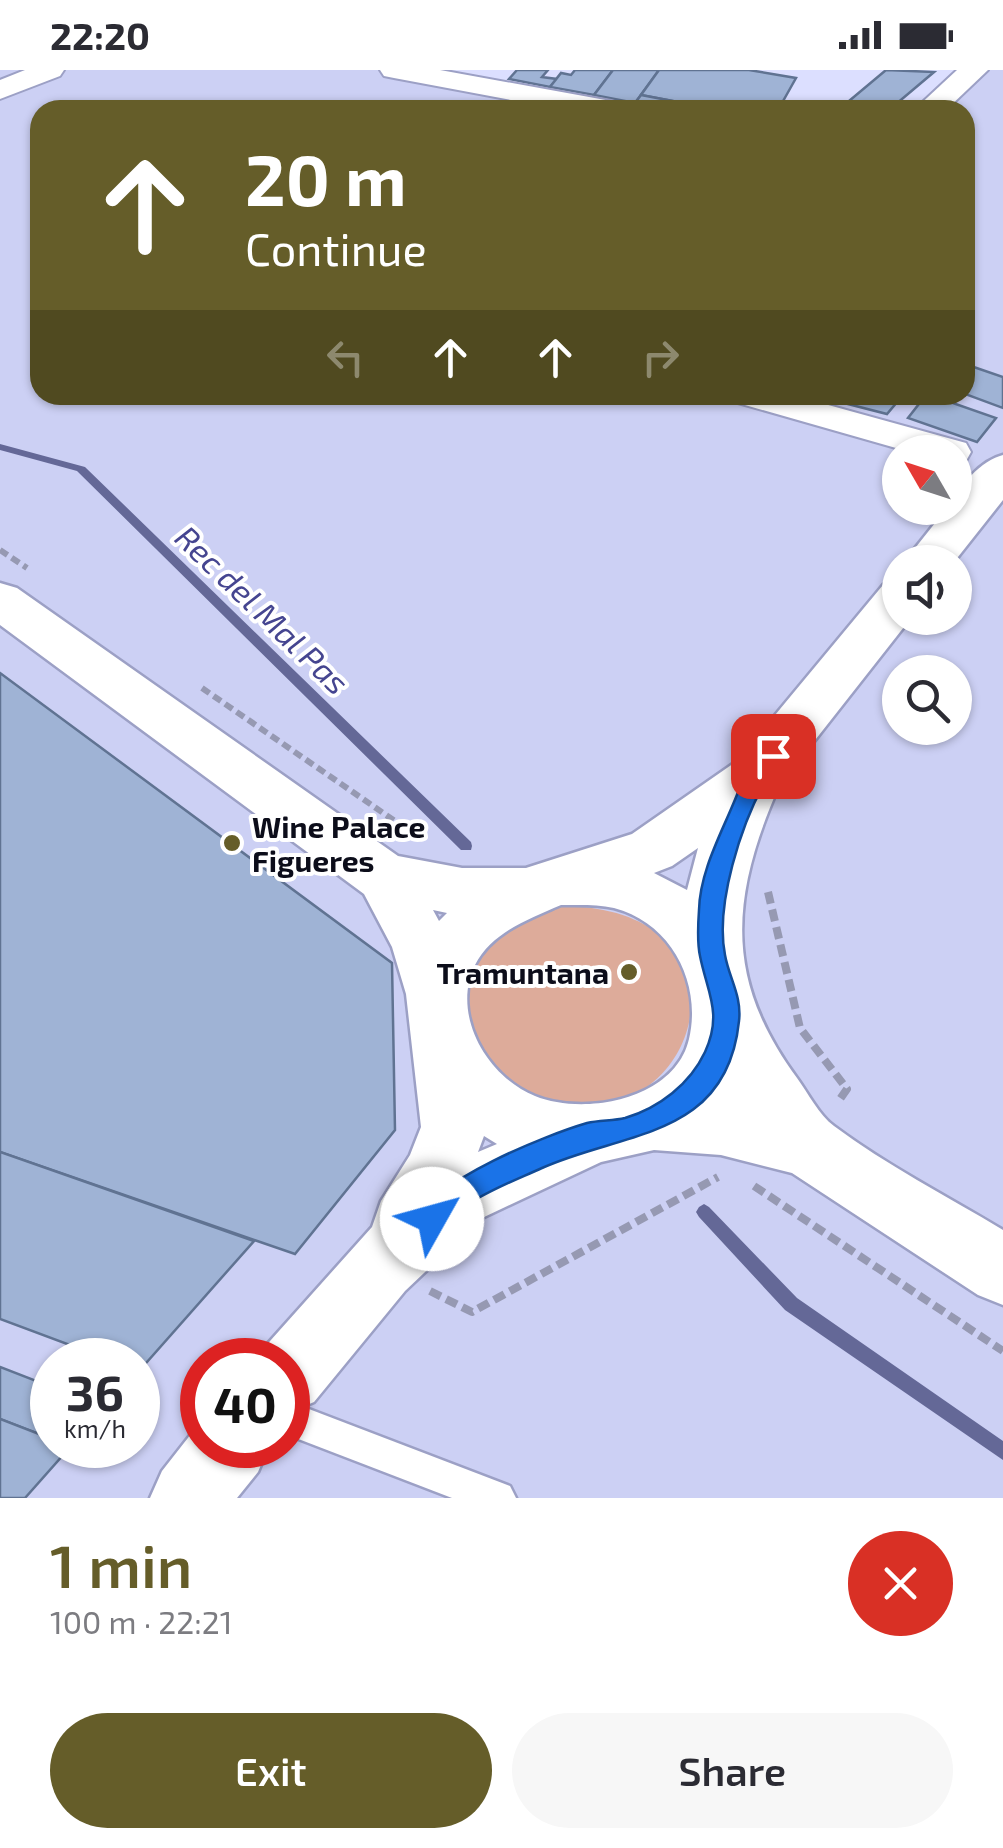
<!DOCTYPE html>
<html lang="en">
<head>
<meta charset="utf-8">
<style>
	:root { --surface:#fff; --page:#f7f7f7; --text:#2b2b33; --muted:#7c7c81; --accent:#655d29 }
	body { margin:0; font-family:"Exo 2",sans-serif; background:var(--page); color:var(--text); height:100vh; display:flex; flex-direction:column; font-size:38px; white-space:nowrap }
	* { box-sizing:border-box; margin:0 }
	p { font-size:32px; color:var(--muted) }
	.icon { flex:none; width:55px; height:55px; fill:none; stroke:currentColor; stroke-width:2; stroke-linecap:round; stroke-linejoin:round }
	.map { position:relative; height:1428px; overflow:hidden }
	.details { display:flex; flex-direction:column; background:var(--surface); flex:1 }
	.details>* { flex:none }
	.banner { position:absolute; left:30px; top:30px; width:945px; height:305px; border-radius:30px; box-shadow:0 2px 8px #0004; background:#655d29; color:#fff; overflow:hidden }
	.needle { width:65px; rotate:309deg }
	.fabs { position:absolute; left:882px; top:365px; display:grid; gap:20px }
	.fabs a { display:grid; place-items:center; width:90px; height:90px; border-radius:50%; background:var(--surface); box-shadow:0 2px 8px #0004; font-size:50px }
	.speed { position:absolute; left:30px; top:1268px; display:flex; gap:20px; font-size:50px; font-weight:700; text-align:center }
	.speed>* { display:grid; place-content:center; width:130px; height:130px; border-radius:50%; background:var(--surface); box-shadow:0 2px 8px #0004; line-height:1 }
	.speed small { font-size:25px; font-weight:400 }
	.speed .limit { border:15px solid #d22; background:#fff; color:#111 }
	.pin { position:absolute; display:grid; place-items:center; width:85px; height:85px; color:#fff; margin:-42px; border-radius:20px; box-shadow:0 5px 15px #0006 }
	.me { position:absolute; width:110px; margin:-55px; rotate:52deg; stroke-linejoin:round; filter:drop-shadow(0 0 8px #0008) }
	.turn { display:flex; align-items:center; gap:35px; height:210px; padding:0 50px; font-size:45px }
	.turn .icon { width:130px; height:130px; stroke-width:2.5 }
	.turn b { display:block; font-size:70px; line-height:85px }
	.lanes { display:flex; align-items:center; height:95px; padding:0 50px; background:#0003; justify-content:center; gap:50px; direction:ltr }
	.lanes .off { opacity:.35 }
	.round { display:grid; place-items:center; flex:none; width:105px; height:105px; border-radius:52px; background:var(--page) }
	.summary { display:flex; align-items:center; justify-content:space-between; height:170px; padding:0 50px }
	h1 { font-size:60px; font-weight:600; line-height:75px; color:var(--accent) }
	.button { display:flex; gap:20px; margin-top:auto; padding:20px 50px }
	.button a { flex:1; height:115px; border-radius:60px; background:var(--accent); color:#fff; font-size:40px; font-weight:600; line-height:115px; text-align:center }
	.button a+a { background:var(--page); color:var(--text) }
	.status { display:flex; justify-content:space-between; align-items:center; height:70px; padding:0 50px; background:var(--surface); direction:ltr }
	.status svg { height:28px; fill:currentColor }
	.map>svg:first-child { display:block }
	.built { fill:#ccd0f4; fill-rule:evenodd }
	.green { fill:#ddab9a }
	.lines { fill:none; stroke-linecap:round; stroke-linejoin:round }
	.stream { fill:#646897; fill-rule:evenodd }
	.building { fill:#9fb3d5; stroke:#607392; stroke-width:2.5 }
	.lane-casing { stroke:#9ca0c5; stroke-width:5 }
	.street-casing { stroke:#9ca0c5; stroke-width:4 }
	.secondary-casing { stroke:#9ca0c5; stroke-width:5 }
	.path-far1 { stroke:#9699b2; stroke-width:6; stroke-dasharray:9 5; stroke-linecap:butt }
	.path { stroke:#9699b2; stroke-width:8; stroke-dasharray:12 6; stroke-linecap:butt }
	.lane { fill:#fff; fill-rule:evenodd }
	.street { fill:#fff; fill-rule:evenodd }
	.secondary { fill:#fff; fill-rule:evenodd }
	.route { fill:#1a73e8; stroke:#114b97; stroke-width:2.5 }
	.poi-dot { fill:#655d29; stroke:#fff; stroke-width:4 }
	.labels { text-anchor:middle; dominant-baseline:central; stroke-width:8; stroke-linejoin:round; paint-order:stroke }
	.poi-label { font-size:30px; font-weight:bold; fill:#0c0d1a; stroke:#fff; text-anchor:start }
	.water-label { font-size:32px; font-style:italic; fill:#454590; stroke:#fff }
</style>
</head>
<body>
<div class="status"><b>22:20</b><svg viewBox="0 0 49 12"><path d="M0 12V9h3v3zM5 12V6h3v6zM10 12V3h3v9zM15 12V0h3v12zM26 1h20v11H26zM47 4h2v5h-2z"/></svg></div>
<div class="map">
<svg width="1003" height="1428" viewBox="0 0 1003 1428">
	<rect width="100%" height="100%" fill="#dcdfff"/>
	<path class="built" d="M 0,0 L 394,0 L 611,40 L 40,40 L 40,325 L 965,325 L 965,40 L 928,40 L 974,0 L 1003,0 L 1003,1428 L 0,1428 ZM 900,382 L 955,382 L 955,438 L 900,438 ZM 900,492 L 955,492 L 955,548 L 900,548 ZM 900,602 L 955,602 L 955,658 L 900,658 ZM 52,1290 L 138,1290 L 138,1375 L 52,1375 ZM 202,1290 L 288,1290 L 288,1375 L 202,1375 Z"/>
	<path class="green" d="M 565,836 C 782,840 687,1107 520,1018 C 487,1000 468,969 465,932 C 462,876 518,845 565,836 Z"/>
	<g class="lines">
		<g class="stream">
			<path d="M 0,374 L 85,397 L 471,772 L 472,776 L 471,780 L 461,780 L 77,401 L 0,380 Z"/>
			<path d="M 704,1134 L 709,1137 L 797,1228 L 1003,1371 L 1003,1390 L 785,1240 L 699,1147 L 696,1142 L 699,1137 Z"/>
		</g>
	</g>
	<g class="building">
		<path d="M 517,0 L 548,0 L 542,7 L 557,9 L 550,17 L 509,9 Z"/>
		<path d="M 575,0 L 613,0 L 594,25 L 550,17 L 561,3 L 571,5 Z"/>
		<path d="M 613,0 L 659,0 L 635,33 L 594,25 Z"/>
		<path d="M 659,0 L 749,0 L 796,8 L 778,40 L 720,40 L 641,25 Z"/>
		<path d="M 886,0 L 934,2 L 889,40 L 843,36 Z"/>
		<path d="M 641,25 L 720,40 L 661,40 L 638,36 L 635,33 Z"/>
		<path d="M 965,294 L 1003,307 L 1003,338 L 965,324 Z"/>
		<path d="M 851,325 L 903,325 L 887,344 L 844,333 Z"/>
		<path d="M 926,325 L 930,325 L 996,348 L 977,372 L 908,348 Z"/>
		<path d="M 0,603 L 392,893 L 395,1060 L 295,1184 L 0,1082 Z"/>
		<path d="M 0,1082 L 254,1171 L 139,1301 L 138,1290 L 110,1290 L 0,1249 Z"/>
		<path d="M 0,1297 L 52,1317 L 52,1369 L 0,1349 Z"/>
		<path d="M 0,1349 L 52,1369 L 52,1375 L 71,1376 L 25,1428 L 0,1428 Z"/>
	</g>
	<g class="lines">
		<defs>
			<path id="lane" d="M 288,1331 L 510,1416 L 516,1428 L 452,1428 L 288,1365 Z"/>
			<g id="street">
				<path d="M 25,0 L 64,0 L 60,6 L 0,29 L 0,10 Z"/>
				<path d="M 380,0 L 440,0 L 611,31 L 621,34 L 626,40 L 564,40 L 394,8 L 384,6 Z"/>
				<path d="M 957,0 L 988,0 L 946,40 L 914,40 Z"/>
				<path d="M 732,325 L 792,325 L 966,373 L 971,382 L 966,391 L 955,393 L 955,382 L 910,382 L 738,333 Z"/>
			</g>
			<g id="secondary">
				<path d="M 1003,385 L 1003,430 L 954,492 L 904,492 L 947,438 L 955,438 C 955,416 983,390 1003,385 Z"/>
				<path d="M 900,510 L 900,548 L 911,548 L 779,716 C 731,826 723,908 797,1008 C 808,1023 819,1045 834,1056 C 886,1095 947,1126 1003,1160 L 1003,1235 L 978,1225 L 792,1103 L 721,1085 L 654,1080 L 601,1092 L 482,1148 L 405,1221 L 314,1332 L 288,1343 L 288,1290 L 258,1290 L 262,1280 L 372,1157 L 381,1131 L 410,1085 L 421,1057 L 406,924 L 392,877 L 364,824 L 0,555 L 0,513 L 17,518 L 398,786 L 462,798 L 526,798 L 632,764 L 737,691 L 883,515 ZM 698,778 L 687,820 L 654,803 L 672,796 ZM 561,835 C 578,835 597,834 614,838 C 672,853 702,914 689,969 C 675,1030 584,1046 535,1026 C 486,1006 451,944 475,895 C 492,862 529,849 561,835 ZM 433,840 L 447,843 L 439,851 ZM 484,1066 L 497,1074 L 478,1082 Z"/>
				<path d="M 202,1350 L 202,1375 L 269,1375 L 258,1402 L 237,1428 L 150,1428 L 162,1401 Z"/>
			</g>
		</defs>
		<use href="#lane" class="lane-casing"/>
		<use href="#street" class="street-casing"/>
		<use href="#secondary" class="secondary-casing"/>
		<g class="path-far1">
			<path d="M 0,480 L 27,498"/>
			<path d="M 202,618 L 418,767"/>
		</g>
		<g class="path">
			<path d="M 768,822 L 800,958 L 847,1019 L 838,1032"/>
			<path d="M 754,1116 L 1003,1281"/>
			<path d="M 430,1221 L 472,1242 L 718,1107"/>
		</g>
		<use href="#lane" class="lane"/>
		<use href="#street" class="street"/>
		<use href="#secondary" class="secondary"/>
	</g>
	<path class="route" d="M 773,677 L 784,686 C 779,695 771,702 766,710 C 741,754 715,835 725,885 C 729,908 742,926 739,951 C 727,1069 624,1061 542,1098 C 518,1109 489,1120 467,1135 C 454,1144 447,1157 432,1163 L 422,1159 L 418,1149 C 434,1110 546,1065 587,1053 C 600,1050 613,1051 625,1048 C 659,1038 690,1014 705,982 C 723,943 707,922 700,886 C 697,872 698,854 699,840 C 700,802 720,766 734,732 C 742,713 751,684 773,677 Z"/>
	<g class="poi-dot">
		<circle cx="232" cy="773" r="10"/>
		<circle cx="629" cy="902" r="10"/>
	</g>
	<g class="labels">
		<g class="poi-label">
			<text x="252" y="756">Wine Palace<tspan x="252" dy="34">Figueres</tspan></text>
			<text x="609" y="902" text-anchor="end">Tramuntana</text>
		</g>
		<g class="water-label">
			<text transform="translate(263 539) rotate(44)">Rec del Mal Pas</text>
		</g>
	</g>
</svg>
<div class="fabs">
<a><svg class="needle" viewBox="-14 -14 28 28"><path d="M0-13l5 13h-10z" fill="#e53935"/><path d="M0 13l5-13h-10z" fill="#7c7c81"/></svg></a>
<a><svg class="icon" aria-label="sound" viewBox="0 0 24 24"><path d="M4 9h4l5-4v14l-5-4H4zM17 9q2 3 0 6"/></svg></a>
<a><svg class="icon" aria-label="search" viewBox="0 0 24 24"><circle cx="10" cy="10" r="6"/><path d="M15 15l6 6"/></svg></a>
</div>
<div class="speed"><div>36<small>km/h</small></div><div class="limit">40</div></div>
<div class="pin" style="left:773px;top:686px;background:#d93025"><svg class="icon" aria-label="arrive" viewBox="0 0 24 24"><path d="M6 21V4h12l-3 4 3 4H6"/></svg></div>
<svg class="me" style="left:432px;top:1149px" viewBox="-20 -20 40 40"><circle r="19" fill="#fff"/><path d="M0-13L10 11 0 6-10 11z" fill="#1a73e8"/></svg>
<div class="banner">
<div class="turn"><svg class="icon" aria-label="ahead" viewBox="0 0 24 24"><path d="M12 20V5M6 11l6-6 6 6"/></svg><div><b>20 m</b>Continue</div></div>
<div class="lanes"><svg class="icon off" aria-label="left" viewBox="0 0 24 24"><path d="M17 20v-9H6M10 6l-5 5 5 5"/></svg><svg class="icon" aria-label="ahead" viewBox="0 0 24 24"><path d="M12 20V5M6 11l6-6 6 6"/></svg><svg class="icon" aria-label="ahead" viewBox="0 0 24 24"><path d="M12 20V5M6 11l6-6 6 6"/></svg><svg class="icon off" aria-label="right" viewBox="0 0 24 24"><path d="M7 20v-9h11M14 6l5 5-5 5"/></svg></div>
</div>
</div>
<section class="details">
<div class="summary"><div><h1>1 min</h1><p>100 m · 22:21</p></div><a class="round" style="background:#d93025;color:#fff"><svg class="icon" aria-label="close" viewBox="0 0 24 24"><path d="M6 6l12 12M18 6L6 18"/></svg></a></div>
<div class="button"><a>Exit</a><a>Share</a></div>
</section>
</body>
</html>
